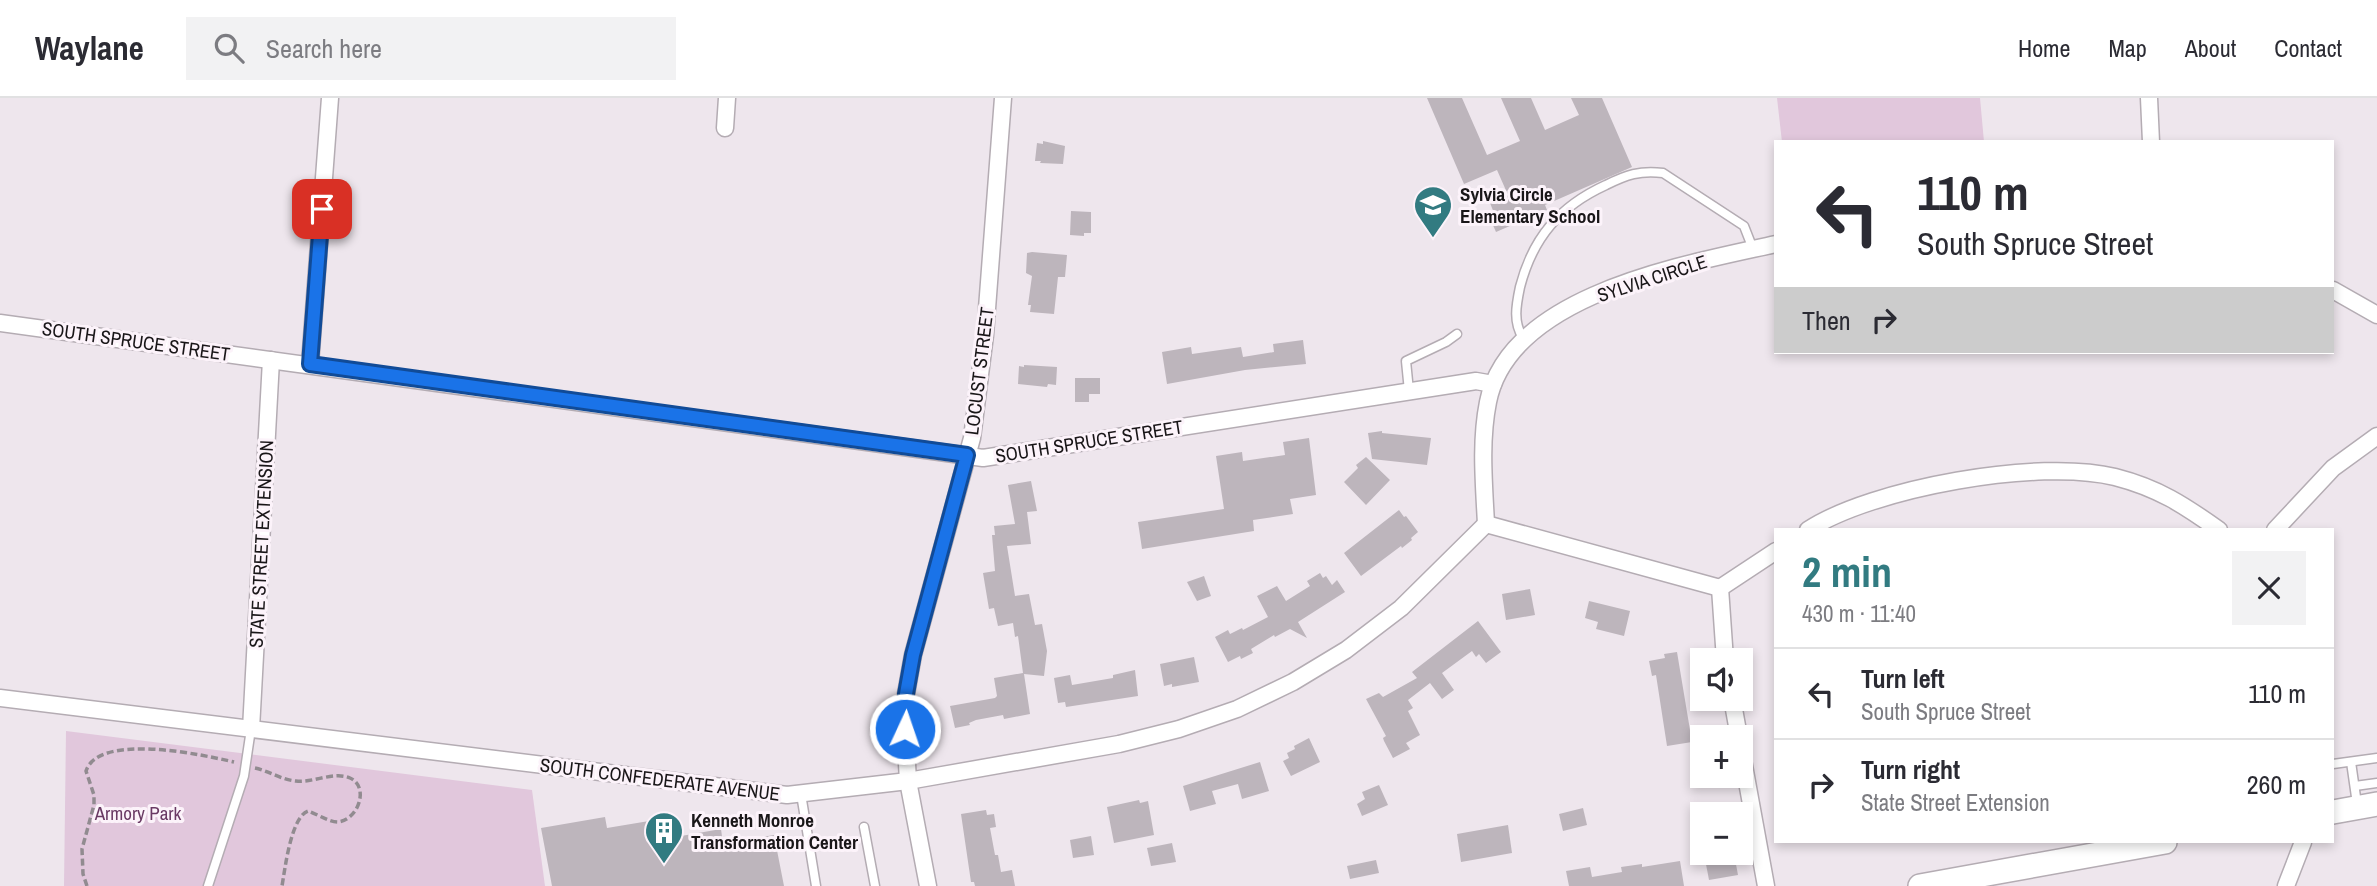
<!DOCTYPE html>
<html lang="en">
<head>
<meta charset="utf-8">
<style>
	:root { --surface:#fff; --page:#f2f2f3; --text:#2b2b33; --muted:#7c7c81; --line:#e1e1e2; --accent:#327b81 }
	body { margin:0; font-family:"Archivo Narrow",sans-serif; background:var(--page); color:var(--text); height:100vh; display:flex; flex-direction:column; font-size:26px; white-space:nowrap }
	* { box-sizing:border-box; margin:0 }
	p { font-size:23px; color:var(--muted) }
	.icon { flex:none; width:38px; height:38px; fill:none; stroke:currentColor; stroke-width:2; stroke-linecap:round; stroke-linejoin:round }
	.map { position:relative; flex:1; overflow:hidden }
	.side { position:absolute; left:1774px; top:430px; width:560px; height:315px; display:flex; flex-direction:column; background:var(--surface); border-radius:0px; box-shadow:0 4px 10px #0003 }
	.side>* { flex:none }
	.top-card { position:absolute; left:1774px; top:42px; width:560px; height:214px; border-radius:0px; box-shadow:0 4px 10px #0003; background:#fff; color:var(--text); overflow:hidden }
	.controls { position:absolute; left:1690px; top:550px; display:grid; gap:14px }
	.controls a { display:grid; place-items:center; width:63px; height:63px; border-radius:0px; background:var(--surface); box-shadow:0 4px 10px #0003; font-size:35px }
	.pin { position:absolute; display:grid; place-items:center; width:60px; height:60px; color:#fff; margin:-30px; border-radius:14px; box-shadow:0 4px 10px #0006 }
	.me { position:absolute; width:77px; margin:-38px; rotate:3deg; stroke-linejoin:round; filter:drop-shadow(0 0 5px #0008) }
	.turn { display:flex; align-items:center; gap:24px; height:147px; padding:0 28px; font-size:32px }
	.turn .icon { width:91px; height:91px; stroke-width:2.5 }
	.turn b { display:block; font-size:49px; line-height:60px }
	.then { display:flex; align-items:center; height:66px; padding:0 28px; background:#0003; gap:14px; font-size:26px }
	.round { display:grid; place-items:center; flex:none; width:74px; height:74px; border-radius:0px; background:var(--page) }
	.summary { display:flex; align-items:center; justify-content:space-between; height:119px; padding:0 28px }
	h1 { font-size:42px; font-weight:700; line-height:52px; color:var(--accent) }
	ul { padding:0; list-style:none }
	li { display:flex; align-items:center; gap:21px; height:91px; padding:0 28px; border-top:2px solid var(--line) }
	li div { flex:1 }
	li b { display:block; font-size:26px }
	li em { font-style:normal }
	header { display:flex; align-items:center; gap:42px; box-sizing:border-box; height:98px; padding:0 35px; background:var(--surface); border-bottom:2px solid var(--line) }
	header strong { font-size:33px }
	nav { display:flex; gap:38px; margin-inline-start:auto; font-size:24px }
	.search { width:490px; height:63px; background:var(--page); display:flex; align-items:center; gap:18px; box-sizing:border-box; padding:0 24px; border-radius:0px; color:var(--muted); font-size:26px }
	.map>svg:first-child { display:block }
	.green { fill:#e1c7dc }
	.building { fill:#bdb5bc }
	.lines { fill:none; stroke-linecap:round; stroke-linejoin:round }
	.service-casing { stroke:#b4acb3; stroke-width:11 }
	.minor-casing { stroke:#b4acb3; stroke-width:19 }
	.secondary-casing { stroke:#b4acb3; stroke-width:26 }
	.path { stroke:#918b90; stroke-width:3.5; stroke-dasharray:7 3.5; stroke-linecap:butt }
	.service { stroke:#fff; stroke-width:8 }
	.minor { stroke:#fff; stroke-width:16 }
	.secondary { stroke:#fff; stroke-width:23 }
	.route-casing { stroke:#114b97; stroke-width:18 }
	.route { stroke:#1a73e8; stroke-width:12 }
	.labels { text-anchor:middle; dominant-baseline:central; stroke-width:6; stroke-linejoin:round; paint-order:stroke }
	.poi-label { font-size:19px; font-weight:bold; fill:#191618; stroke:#fcf3fa; text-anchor:start }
	.street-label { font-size:19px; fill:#191618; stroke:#fcf3fa }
	.park-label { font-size:19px; fill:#6a3a64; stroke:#fcf3fa }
</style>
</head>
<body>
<header>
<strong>Waylane</strong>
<div class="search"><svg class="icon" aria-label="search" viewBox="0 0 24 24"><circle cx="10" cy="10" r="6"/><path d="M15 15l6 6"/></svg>Search here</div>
<nav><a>Home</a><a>Map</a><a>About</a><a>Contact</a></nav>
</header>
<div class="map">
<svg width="2377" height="788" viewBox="0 0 2377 788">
	<rect width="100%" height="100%" fill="#eee6ed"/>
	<g class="green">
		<path d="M 1777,0 L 1980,0 L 1984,44 L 1782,44 Z"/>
		<path d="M 66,633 L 532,692 L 545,788 L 64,788 Z"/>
	</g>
	<g class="building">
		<path d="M 1427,0 L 1462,0 L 1487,57 L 1520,43 L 1501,0 L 1531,0 L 1545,32 L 1579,17 L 1571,0 L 1602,0 L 1632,69 L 1545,107 L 1547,112 L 1496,134 L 1489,118 L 1494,115 L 1490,105 L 1508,97 L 1497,72 L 1464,86 Z"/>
		<path d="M 1043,43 L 1065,48 L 1063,66 L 1040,65 L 1041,63 L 1035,63 L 1037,45 L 1043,46 Z"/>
		<path d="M 1071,113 L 1091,114 L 1091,135 L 1084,135 L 1084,138 L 1070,137 Z"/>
		<path d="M 1032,154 L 1067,157 L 1065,179 L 1058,179 L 1054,216 L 1030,214 L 1031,207 L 1028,207 L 1032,178 L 1026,175 L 1027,155 Z"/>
		<path d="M 1303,242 L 1306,266 L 1245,272 L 1167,286 L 1162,254 L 1191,249 L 1192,256 L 1241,249 L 1243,259 L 1274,254 L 1273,246 Z"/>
		<path d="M 1024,267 L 1057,269 L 1056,287 L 1048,286 L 1047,289 L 1018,286 L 1019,268 L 1024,269 Z"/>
		<path d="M 1075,280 L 1100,280 L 1100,296 L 1089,296 L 1089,304 L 1075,304 Z"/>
		<path d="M 1382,333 L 1382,335 L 1431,340 L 1427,367 L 1372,361 L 1368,335 Z"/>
		<path d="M 1309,340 L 1316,397 L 1290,401 L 1293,416 L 1253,422 L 1254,433 L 1142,451 L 1138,424 L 1224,411 L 1216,358 L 1242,354 L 1243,363 L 1285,357 L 1283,344 Z"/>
		<path d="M 1366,359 L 1390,382 L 1366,407 L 1344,384 L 1358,370 L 1356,367 Z"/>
		<path d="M 1031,383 L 1037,413 L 1027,414 L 1031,446 L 1007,448 L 1015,498 L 1029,496 L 1035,527 L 1042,526 L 1047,553 L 1044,578 L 1024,576 L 1030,616 L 1004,621 L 1003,617 L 976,622 L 969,625 L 970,627 L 955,630 L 950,608 L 995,600 L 997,598 L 994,580 L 1023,575 L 1018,538 L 1015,539 L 1013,525 L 998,528 L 994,510 L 989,511 L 983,475 L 995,473 L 992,437 L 995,437 L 994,428 L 1015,426 L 1008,387 Z"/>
		<path d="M 1399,412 L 1404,419 L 1406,418 L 1418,434 L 1411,440 L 1412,442 L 1402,450 L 1401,448 L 1361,478 L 1344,455 Z"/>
		<path d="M 1320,475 L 1323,480 L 1326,478 L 1332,487 L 1337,482 L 1345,494 L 1298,524 L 1307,540 L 1290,531 L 1275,539 L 1274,537 L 1251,551 L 1253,555 L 1241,561 L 1240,558 L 1228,564 L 1215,539 L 1228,532 L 1230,536 L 1242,530 L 1243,532 L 1268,519 L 1257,498 L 1277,488 L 1286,503 L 1310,488 L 1307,483 Z"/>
		<path d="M 1204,478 L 1211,498 L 1197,503 L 1187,484 Z"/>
		<path d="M 1530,491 L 1535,517 L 1506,522 L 1502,496 Z"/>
		<path d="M 1589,503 L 1630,513 L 1624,538 L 1596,531 L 1598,524 L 1585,520 Z"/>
		<path d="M 1478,523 L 1501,554 L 1486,565 L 1479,556 L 1476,559 L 1472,553 L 1442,575 L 1454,592 L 1442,601 L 1430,585 L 1408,602 L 1413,610 L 1408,613 L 1420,637 L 1406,645 L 1410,651 L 1393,660 L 1384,643 L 1383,640 L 1386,638 L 1366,601 L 1379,595 L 1383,599 L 1417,580 L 1412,574 Z"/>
		<path d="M 1677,554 L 1692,644 L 1667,648 L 1656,577 L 1652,578 L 1649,563 L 1665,560 L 1664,556 Z"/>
		<path d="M 1194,559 L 1199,584 L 1172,589 L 1172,586 L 1164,588 L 1160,566 Z"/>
		<path d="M 1135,572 L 1138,598 L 1066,609 L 1065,604 L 1058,605 L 1054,580 L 1070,577 L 1072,587 L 1113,580 L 1113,577 Z"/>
		<path d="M 1309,640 L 1320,664 L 1291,678 L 1283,663 L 1289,660 L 1287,655 L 1295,651 L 1294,648 Z"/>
		<path d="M 1260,664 L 1269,693 L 1242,701 L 1238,686 L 1212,693 L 1216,706 L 1190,713 L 1183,688 Z"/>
		<path d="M 1379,687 L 1388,707 L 1362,718 L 1357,706 L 1365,701 L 1362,694 Z"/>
		<path d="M 1139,702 L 1140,705 L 1148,703 L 1154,737 L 1114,745 L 1107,709 Z"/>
		<path d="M 1583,710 L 1587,727 L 1563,733 L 1559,716 Z"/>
		<path d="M 986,712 L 987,717 L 994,716 L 996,729 L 990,730 L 995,757 L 998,757 L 1001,774 L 1012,772 L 1015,788 L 975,788 L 974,784 L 971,784 L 961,716 Z"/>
		<path d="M 605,719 L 607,730 L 661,721 L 664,741 L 721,731 L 723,746 L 774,737 L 784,788 L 552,788 L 541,730 Z"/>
		<path d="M 1508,727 L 1512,755 L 1461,764 L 1457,736 Z"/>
		<path d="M 1091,738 L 1094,757 L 1073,760 L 1070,742 Z"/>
		<path d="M 1172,745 L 1176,764 L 1151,768 L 1147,750 Z"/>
		<path d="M 1734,756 L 1738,777 L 1709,782 L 1705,761 Z"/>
		<path d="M 1376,762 L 1379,775 L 1350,781 L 1347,768 Z"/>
		<path d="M 1680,763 L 1684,788 L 1569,788 L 1566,773 L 1590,769 L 1592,779 L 1622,774 L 1621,769 L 1642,766 L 1642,769 Z"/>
	</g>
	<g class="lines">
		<defs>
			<g id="service">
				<path d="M 1523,240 C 1513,224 1516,208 1520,189 C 1533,139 1560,108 1606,87 C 1626,77 1640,72 1663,75 L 1744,128 L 1753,151"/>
				<path d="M 1409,293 L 1406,263 L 1446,244 L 1457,236"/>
				<path d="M 2351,664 L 2357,706"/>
				<path d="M 2333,666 L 2377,660"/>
				<path d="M 2355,688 L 2377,685"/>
				<path d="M 801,696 L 816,788"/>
				<path d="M 864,729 L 875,788"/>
				<path d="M 208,788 L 244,678 L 251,631"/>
			</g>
			<g id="minor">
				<path d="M 2149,0 L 2151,44"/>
				<path d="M 725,30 L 727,0"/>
				<path d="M 2333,192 L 2377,217"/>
				<path d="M 0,225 L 983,360 L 1476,283 L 1493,286"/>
				<path d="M 310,266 L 330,0"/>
				<path d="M 1486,426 C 1484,386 1480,344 1488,304 C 1509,196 1687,166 1776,146"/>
				<path d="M 1486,426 L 1720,490 L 1776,453"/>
				<path d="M 1808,432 C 1872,390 2040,360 2115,379 C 2158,390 2184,407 2219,432"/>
				<path d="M 2275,432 L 2333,370 L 2377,338"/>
				<path d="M 1720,490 L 1725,562"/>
				<path d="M 0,600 L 787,697 L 908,683 L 1119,646 L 1179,631 L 1237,611 L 1293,584 L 1346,552 L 1401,510 L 1486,426"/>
				<path d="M 1732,600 L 1739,639"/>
				<path d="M 251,631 L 271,262"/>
				<path d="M 1741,651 L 1766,788"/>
				<path d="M 928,788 L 908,683 L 905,631 L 906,596 L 913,557 L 972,340 L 985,237 L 1003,0"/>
				<path d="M 2286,788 L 2303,744"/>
			</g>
			<g id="secondary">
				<path d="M 2333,714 L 2377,706"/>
				<path d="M 1920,788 L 2165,744"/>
			</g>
		</defs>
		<use href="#service" class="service-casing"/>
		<use href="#minor" class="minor-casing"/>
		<use href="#secondary" class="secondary-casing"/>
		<g class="path">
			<path d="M 255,670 C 269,673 282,682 296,683 C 313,685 334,673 350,680 C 370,689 358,722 338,724 C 329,724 317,716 308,713 C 291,719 285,771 282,788"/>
			<path d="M 87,788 L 83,776 L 82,751 L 94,707 L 94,697 L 86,673 C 99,634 204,657 234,664"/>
		</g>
		<use href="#service" class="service"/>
		<use href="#minor" class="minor"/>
		<use href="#secondary" class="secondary"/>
	</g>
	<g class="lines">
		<defs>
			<path id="route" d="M 322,111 L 310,266 L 967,357 L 913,557 L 906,596 L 905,631"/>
		</defs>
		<use href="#route" class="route-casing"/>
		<use href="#route" class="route"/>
	</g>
	<defs>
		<symbol id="school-pin" viewBox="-11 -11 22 30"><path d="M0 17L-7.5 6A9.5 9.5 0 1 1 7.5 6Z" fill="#327b81" stroke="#fcf3fa"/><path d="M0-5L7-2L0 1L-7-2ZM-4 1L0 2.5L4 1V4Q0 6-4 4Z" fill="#fff"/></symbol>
		<symbol id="building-pin" viewBox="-11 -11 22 30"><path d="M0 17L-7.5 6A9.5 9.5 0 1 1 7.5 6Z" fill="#327b81" stroke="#fcf3fa"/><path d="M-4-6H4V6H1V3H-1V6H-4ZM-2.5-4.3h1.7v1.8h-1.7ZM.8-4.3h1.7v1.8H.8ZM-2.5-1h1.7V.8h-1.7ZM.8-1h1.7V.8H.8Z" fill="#fff"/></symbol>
	</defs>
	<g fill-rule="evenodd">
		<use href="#school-pin" x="1411" y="85" width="44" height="60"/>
		<use href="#building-pin" x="642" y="711" width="44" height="60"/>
	</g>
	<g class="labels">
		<g class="poi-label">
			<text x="1460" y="96">Sylvia Circle<tspan x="1460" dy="22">Elementary School</tspan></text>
			<text x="691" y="722">Kenneth Monroe<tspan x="691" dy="22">Transformation Center</tspan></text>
		</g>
		<g class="street-label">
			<text transform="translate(1652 180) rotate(-18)">SYLVIA CIRCLE</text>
			<text transform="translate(136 243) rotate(8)">SOUTH SPRUCE STREET</text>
			<text transform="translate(979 273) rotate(-83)">LOCUST STREET</text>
			<text transform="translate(1089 343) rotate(-9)">SOUTH SPRUCE STREET</text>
			<text transform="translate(261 446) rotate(-87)">STATE STREET EXTENSION</text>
			<text transform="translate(660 681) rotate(7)">SOUTH CONFEDERATE AVENUE</text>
		</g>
		<g class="park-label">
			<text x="138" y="715">Armory Park</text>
		</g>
	</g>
</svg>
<div class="controls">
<a><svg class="icon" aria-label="sound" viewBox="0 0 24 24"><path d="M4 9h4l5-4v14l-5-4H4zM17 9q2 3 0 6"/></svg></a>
<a>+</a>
<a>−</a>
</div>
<div class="pin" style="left:322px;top:111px;background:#d93025"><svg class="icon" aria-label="arrive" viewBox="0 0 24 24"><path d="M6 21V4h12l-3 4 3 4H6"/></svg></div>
<svg class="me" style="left:905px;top:631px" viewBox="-20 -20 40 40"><circle r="17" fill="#1a73e8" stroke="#fff" stroke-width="3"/><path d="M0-11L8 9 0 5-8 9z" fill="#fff"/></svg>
<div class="top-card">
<div class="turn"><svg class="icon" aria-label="left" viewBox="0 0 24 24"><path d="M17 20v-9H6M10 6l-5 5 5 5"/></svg><div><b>110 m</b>South Spruce Street</div></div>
<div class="then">Then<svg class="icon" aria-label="right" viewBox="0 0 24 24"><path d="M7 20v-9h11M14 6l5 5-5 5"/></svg></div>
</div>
<section class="side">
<div class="summary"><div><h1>2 min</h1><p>430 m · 11:40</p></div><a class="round"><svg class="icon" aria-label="close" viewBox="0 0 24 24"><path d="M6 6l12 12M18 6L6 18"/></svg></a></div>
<ul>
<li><svg class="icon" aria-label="left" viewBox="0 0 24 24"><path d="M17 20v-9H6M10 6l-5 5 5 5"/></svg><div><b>Turn left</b><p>South Spruce Street</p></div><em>110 m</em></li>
<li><svg class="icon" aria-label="right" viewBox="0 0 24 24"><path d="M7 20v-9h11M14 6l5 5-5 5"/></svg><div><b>Turn right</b><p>State Street Extension</p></div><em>260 m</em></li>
</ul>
</section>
</div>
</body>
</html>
